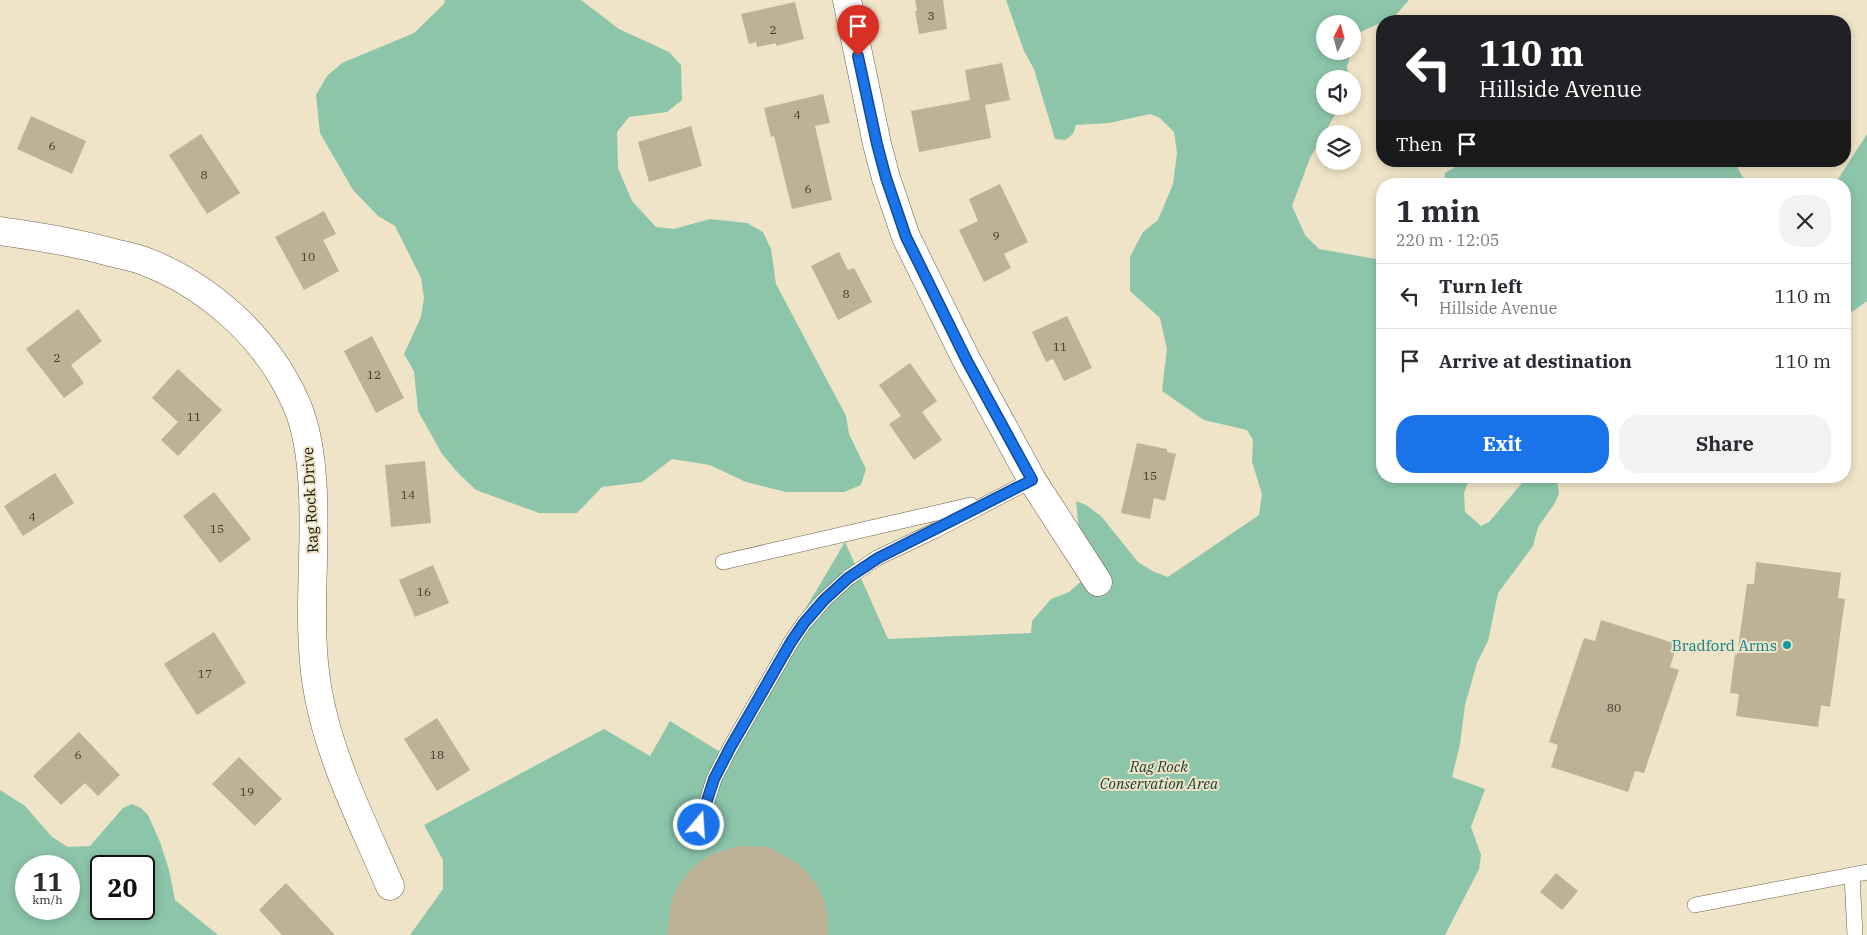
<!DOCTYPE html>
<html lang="en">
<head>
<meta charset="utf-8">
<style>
	:root { --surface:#fff; --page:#f2f2f3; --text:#2b2b33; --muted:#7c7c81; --line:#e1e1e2; --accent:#1a73e8 }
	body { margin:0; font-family:"IBM Plex Serif",serif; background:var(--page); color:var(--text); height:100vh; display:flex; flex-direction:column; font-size:19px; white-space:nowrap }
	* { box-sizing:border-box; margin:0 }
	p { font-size:16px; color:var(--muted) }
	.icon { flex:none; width:28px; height:28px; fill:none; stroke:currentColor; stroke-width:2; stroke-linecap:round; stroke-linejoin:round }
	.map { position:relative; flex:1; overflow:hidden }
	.sheet { position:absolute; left:1376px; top:178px; width:475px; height:305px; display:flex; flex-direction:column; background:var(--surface); border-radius:20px; box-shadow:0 2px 8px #0003 }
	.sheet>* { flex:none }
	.guide { position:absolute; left:1376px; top:15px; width:475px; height:152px; border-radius:20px; box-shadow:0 2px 8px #0003; background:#202124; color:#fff; overflow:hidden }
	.needle { width:32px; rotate:6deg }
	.buttons { position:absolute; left:1316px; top:15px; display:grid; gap:10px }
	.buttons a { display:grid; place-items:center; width:45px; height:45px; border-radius:50%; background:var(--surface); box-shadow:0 2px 8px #0003; font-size:25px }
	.speed { position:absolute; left:15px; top:855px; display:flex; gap:10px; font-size:25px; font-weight:700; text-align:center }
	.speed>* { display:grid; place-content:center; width:65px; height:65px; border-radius:50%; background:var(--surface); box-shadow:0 2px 8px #0003; line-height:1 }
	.speed small { font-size:12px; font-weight:400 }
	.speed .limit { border:2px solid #111; border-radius:8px; background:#fff; color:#111 }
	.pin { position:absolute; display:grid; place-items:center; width:42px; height:42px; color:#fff; margin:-51px -21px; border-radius:50% 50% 50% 0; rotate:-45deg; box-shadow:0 0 5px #0007 }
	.pin .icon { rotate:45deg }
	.me { position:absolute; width:55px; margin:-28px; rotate:18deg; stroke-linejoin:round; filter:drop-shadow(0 0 4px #0008) }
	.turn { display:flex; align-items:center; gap:18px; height:105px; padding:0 20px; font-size:22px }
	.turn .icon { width:65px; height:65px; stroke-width:2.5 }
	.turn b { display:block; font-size:35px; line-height:42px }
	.then { display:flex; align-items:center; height:48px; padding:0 20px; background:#0003; gap:10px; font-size:19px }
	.round { display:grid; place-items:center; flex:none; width:52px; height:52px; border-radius:20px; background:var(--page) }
	.head { display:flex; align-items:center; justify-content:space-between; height:85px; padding:0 20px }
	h1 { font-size:30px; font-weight:700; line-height:38px }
	.button { display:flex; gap:10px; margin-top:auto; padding:10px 20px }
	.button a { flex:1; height:58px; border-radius:20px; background:var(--accent); color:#fff; font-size:20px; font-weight:700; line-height:58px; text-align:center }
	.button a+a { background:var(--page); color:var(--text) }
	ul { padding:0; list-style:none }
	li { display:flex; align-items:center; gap:15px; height:65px; padding:0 20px; border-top:1px solid var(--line) }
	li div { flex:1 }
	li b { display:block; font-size:19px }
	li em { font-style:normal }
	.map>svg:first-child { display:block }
	.green { fill:#8cc5aa; fill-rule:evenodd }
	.building { fill:#bdb296 }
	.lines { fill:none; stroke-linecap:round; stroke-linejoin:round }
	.service-casing { stroke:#6d634a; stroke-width:16 }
	.minor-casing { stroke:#6d634a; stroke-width:29 }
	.service { stroke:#fff; stroke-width:15 }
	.minor { stroke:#fff; stroke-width:28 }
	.route-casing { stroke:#114b97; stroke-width:12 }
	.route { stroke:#1a73e8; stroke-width:9 }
	.culture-dot { fill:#0f9aa8; stroke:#efe4c7; stroke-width:2 }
	.labels { text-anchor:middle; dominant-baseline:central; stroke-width:4; stroke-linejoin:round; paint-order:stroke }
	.number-label { font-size:12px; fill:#3e382b }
	.street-label { font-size:15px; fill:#141007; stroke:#efe4c7 }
	.culture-label { font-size:15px; fill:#0d838f; stroke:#efe4c7; text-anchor:end }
	.park-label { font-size:15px; font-style:italic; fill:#16402f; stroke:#efe4c7 }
</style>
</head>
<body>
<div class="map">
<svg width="1867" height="935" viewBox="0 0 1867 935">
	<rect width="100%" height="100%" fill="#efe4c7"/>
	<g class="green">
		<path d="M 445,0 L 581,0 L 619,29 L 669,52 L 681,65 L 682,100 L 667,112 L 629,117 L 617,132 L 618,168 L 632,201 L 656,227 L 674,229 L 710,219 L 747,223 L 763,232 L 771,249 L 776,284 L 846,416 L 849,434 L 866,469 L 861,485 L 844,492 L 786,492 L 746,482 L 710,465 L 672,459 L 642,482 L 602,487 L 577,513 L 539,513 L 476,490 L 459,474 L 442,454 L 418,411 L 414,371 L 404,354 L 421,317 L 424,298 L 421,278 L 395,226 L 378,216 L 353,190 L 320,133 L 316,95 L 327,76 L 342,63 L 414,33 L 444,4 Z"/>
		<path d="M 1006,0 L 1409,0 L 1394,17 L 1356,34 L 1353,47 L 1352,24 L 1325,24 L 1325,51 L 1351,51 L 1347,67 L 1349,79 L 1325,79 L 1325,106 L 1340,106 L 1310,158 L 1292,206 L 1305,235 L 1319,249 L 1382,260 L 1382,476 L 1470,476 L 1464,493 L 1465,512 L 1481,526 L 1489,522 L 1528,476 L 1556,476 L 1559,493 L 1555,503 L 1538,527 L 1533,546 L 1498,593 L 1488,641 L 1477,663 L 1465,705 L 1460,744 L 1452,777 L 1485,789 L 1471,827 L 1481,855 L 1479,869 L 1445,935 L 410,935 L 443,889 L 443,860 L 424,825 L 604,729 L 650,756 L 670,721 L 720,752 L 845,542 L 888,639 L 1031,633 L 1032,621 L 1051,599 L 1069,592 L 1084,579 L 1076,501 L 1086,505 L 1101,516 L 1138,562 L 1154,572 L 1168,577 L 1259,515 L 1262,494 L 1252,462 L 1253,440 L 1247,430 L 1204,420 L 1162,391 L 1167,349 L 1160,318 L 1130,291 L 1130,257 L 1143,232 L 1158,220 L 1173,184 L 1177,153 L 1174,132 L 1160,118 L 1150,114 L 1109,123 L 1076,125 L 1073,134 L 1065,140 L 1055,139 L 1034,69 L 1024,51 Z"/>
		<path d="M 1867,134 L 1867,301 L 1845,317 L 1845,184 L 1835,184 Z"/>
		<path d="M 1466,161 L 1734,161 L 1742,176 L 1751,184 L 1444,184 L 1445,173 Z"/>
		<path d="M 0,790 L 25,806 L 52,837 L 68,847 L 90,846 L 123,808 L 132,804 L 141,808 L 148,815 L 160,842 L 169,870 L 175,900 L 218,935 L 0,935 ZM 69,866 L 69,909 L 26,909 L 26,866 ZM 144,866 L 144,909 L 101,909 L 101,866 Z"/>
	</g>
	<g class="building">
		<path d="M 915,0 L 943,0 L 947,29 L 919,34 L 915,11 L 917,11 Z"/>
		<path d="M 795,2 L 804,39 L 776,46 L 776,43 L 757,47 L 756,42 L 749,44 L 741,14 Z"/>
		<path d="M 1002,63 L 1010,100 L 985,105 L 991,138 L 919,152 L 911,111 L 970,100 L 965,70 Z"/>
		<path d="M 823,94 L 830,123 L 815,126 L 832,200 L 792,209 L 774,136 L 771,137 L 764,108 Z"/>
		<path d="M 31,116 L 86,141 L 72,174 L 17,149 Z"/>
		<path d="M 691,126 L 702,166 L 649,182 L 638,142 Z"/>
		<path d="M 201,134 L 240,193 L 207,214 L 169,155 Z"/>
		<path d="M 1000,184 L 1028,242 L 1004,254 L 1011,268 L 984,282 L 959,230 L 978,221 L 969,199 Z"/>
		<path d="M 324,211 L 336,234 L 323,240 L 339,271 L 304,290 L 275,237 Z"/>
		<path d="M 839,252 L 848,270 L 854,268 L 872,302 L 838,320 L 811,266 Z"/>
		<path d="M 78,309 L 102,341 L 71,365 L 84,383 L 64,398 L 26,349 Z"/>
		<path d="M 1067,316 L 1092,368 L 1064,381 L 1053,359 L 1046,362 L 1032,332 Z"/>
		<path d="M 372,336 L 404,398 L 376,413 L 344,351 Z"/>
		<path d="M 910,363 L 937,401 L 922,412 L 942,440 L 914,460 L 889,424 L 901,416 L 879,385 Z"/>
		<path d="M 178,369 L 222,410 L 178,456 L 161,440 L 178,422 L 152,398 Z"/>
		<path d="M 1137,443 L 1167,449 L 1167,452 L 1176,454 L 1165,501 L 1154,498 L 1150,519 L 1121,513 Z"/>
		<path d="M 425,461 L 431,523 L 391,527 L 385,465 Z"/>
		<path d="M 55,473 L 74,503 L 23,536 L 4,506 Z"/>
		<path d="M 214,492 L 251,539 L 220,563 L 183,516 Z"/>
		<path d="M 1756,562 L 1841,573 L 1838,598 L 1845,599 L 1830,707 L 1821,705 L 1818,727 L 1736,716 L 1739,694 L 1730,693 L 1735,654 L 1737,655 L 1747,584 L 1754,584 Z"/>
		<path d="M 433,565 L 449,603 L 415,617 L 399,580 Z"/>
		<path d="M 1601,620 L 1677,644 L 1670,667 L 1679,670 L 1667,705 L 1644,773 L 1635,771 L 1628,792 L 1551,767 L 1558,745 L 1549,742 L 1584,638 L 1595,641 Z"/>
		<path d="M 214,632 L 246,683 L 197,715 L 164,664 Z"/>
		<path d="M 437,718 L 470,770 L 437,791 L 404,739 Z"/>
		<path d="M 79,732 L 120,775 L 98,796 L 85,783 L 61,805 L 33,776 Z"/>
		<path d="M 239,757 L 282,799 L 255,826 L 212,784 Z"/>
		<path d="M 740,846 L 769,847 L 792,860 L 805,870 L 815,882 L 822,896 L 827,911 L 828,935 L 667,935 L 671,903 L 677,888 L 686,875 L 697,864 L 710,855 L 725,850 Z"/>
		<path d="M 1556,873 L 1578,891 L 1562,910 L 1540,892 Z"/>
		<path d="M 286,883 L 335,935 L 282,935 L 259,910 Z"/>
	</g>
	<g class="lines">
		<defs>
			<g id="service">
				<path d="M 723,562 L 971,505"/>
				<path d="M 695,839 L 714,779 L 730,748 L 791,642 L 804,623 L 824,600 L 848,578 L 877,558 L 936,530 L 1032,480"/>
				<path d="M 1852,875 L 1855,935"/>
				<path d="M 1695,905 L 1867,872"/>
			</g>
			<g id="minor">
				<path d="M 847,0 L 877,144 L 886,178 L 906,237 L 967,361 L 1032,480 L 1098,582"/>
				<path d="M 0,231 C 37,236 74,242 110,252 C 121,255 133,257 144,261 C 208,285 267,338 295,401 C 306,424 310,451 312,477 C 318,548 305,621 318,692 C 330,760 363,823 390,886"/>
			</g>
		</defs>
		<use href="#service" class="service-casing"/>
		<use href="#minor" class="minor-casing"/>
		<use href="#service" class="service"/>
		<use href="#minor" class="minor"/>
	</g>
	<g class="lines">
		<defs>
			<path id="route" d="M 699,825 L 714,779 L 730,748 L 791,642 L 804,623 L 824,600 L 848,578 L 878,558 L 1032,480 L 967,361 L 906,237 L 886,178 L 877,144 L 858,56"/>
		</defs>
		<use href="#route" class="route-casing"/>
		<use href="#route" class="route"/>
	</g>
	<circle class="culture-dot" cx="1787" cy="645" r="5"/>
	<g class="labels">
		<g class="number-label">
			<text x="931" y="15">3</text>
			<text x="773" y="29">2</text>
			<text x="797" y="114">4</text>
			<text x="52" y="145">6</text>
			<text x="204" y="174">8</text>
			<text x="808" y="188">6</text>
			<text x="996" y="235">9</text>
			<text x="308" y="256">10</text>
			<text x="846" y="293">8</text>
			<text x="1060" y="346">11</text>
			<text x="57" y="357">2</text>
			<text x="374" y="374">12</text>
			<text x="194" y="416">11</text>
			<text x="1150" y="475">15</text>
			<text x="408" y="494">14</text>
			<text x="32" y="516">4</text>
			<text x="217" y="528">15</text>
			<text x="424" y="591">16</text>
			<text x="205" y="673">17</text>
			<text x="1614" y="707">80</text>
			<text x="78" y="754">6</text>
			<text x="437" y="754">18</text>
			<text x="247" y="791">19</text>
		</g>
		<g class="street-label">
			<text transform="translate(310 500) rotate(-93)">Rag Rock Drive</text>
		</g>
		<g class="culture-label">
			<text x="1777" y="645">Bradford Arms</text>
		</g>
		<g class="park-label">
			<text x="1159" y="766">Rag Rock<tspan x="1159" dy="17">Conservation Area</tspan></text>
		</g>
	</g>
</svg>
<div class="buttons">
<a><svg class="needle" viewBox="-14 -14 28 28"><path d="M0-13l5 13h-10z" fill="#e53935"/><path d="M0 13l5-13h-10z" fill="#7c7c81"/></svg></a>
<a><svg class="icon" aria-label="sound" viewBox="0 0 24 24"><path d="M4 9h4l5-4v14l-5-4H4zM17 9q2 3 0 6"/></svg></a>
<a><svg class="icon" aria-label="layers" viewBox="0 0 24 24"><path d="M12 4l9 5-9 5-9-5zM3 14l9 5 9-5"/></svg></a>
</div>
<div class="speed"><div>11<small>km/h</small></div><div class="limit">20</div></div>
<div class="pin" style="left:858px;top:56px;background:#d93025"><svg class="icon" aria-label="arrive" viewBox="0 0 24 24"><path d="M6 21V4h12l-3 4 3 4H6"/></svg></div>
<svg class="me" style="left:699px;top:825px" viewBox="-20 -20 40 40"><circle r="17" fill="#1a73e8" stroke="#fff" stroke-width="3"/><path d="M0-11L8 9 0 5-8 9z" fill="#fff"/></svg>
<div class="guide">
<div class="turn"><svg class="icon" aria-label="left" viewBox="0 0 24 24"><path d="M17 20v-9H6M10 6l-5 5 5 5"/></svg><div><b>110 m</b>Hillside Avenue</div></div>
<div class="then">Then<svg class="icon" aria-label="arrive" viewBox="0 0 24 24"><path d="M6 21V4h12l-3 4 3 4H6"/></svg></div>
</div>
<section class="sheet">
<div class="head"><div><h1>1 min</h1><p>220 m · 12:05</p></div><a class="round"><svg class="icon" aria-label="close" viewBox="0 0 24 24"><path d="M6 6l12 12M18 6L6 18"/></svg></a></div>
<ul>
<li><svg class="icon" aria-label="left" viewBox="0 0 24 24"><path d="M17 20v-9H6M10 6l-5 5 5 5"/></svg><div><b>Turn left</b><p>Hillside Avenue</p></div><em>110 m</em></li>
<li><svg class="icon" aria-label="arrive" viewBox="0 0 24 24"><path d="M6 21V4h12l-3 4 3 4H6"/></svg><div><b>Arrive at destination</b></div><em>110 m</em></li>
</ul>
<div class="button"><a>Exit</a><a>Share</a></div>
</section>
</div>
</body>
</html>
